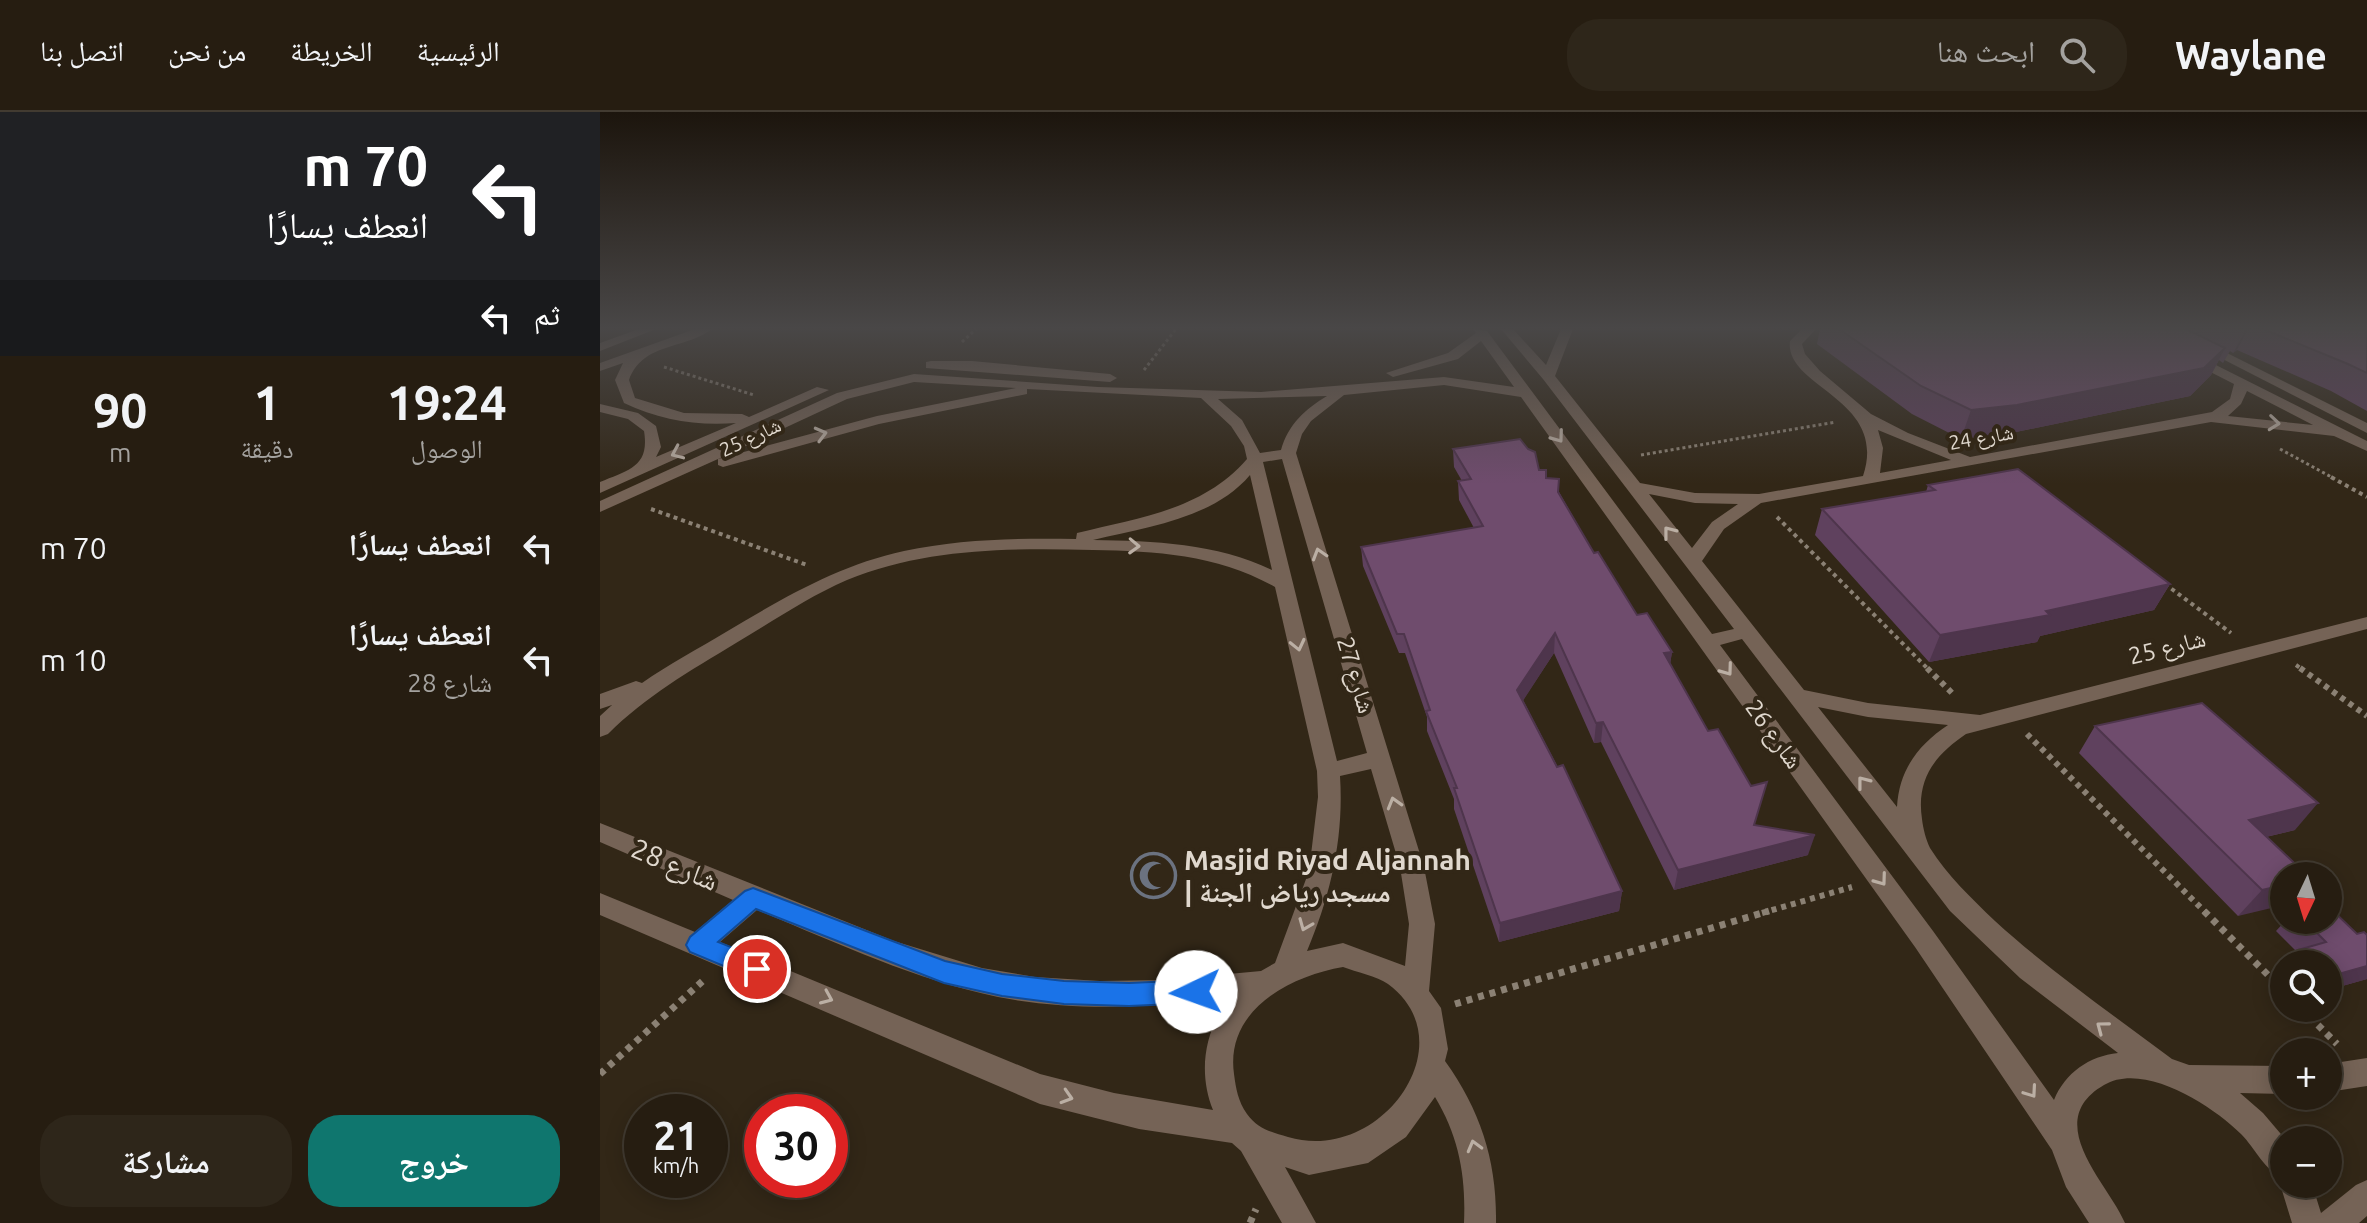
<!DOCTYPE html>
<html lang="ar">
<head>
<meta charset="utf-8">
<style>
	:root { --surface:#261d11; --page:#2e261a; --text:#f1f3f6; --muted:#a4a29f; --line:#423b31; --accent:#0f766e }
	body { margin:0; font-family:Ubuntu,"Noto Naskh Arabic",sans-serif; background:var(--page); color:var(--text); direction:rtl; height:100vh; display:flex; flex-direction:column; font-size:30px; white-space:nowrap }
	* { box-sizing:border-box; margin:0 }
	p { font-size:26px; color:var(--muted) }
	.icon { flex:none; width:44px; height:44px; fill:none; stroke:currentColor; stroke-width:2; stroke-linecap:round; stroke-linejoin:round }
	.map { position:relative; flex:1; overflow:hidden; direction:ltr }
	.side { display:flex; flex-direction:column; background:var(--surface); width:600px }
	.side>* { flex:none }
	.banner { background:#202124; color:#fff; overflow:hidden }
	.needle { width:52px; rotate:184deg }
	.tools { position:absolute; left:1670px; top:750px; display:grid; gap:16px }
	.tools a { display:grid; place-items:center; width:72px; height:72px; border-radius:50%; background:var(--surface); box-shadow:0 4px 20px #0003,0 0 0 2px var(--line); font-size:40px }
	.speed { position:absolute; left:24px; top:982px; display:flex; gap:16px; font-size:40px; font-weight:700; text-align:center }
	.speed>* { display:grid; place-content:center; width:104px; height:104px; border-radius:50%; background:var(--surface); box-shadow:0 4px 20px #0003,0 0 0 2px var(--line); line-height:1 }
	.speed small { font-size:20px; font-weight:400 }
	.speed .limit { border:12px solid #d22; background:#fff; color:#111 }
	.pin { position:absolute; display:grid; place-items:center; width:68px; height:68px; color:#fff; margin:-34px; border:4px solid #fff; border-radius:50%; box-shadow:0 2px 8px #0007 }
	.me { position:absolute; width:88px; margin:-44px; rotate:267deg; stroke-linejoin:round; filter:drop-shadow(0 0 6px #0008) }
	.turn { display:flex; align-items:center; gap:28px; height:168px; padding:0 40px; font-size:36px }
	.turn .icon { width:104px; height:104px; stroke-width:2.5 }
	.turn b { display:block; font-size:56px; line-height:68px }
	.then { display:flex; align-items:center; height:76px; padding:0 40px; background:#0003; gap:16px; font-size:30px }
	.eta { display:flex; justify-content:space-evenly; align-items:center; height:136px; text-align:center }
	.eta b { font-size:48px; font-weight:700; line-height:56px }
	.button { display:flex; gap:16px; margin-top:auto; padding:16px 40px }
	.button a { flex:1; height:92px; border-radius:32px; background:var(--accent); color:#fff; font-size:32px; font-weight:700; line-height:92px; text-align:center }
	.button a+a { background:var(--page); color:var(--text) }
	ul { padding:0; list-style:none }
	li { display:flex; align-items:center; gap:24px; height:112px; padding:0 40px }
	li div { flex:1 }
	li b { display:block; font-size:30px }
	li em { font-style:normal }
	header { display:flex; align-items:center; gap:48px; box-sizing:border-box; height:112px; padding:0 40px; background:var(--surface); border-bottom:2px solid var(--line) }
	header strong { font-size:38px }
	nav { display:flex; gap:44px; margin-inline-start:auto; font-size:28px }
	.search { width:560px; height:72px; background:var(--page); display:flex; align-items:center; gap:20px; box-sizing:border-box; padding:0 28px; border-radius:32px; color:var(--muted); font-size:30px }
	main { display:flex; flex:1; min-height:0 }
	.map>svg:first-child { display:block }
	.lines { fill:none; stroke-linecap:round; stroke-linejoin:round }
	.path-far3 { stroke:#8b8174; stroke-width:3; stroke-dasharray:3 3; stroke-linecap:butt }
	.path-far2 { stroke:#8b8174; stroke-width:4; stroke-dasharray:4 4; stroke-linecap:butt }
	.path-far1 { stroke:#8b8174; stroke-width:6; stroke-dasharray:5 5; stroke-linecap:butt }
	.path { stroke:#8b8174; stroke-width:7; stroke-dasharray:6 6; stroke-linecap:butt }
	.minor { fill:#756356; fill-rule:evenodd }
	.wall { fill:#5f415e }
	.shaded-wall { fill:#4e354c }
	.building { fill:#6f4c6d; stroke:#4e354c; stroke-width:2 }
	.oneway { stroke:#bbafa4 }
	.route { fill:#1a73e8; stroke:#114b97; stroke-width:2 }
	.labels { text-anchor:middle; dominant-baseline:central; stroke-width:8; stroke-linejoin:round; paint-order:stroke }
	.far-street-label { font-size:20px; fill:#e0d8ce; stroke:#322717 }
	.street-label { font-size:24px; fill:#e0d8ce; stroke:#322717 }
	.near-poi-label { font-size:28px; font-weight:bold; fill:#e0d8ce; stroke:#322717; text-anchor:start }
	.near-street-label { font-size:28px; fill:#e0d8ce; stroke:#322717 }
</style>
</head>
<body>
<header>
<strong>Waylane</strong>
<div class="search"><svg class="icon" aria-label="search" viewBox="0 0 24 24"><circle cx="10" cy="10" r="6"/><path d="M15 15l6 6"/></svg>ابحث هنا</div>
<nav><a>الرئيسية</a><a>الخريطة</a><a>من نحن</a><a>اتصل بنا</a></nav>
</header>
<main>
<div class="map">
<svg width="1767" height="1111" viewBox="0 0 1767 1111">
	<rect width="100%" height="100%" fill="#322717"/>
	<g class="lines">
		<g class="path-far3">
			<path d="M 362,230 L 376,217"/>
			<path d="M 64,255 L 154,283"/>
			<path d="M 544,258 L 576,217"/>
			<path d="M 1680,337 L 1735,367"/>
			<path d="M 1041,343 L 1236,310"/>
		</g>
		<g class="path-far2">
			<path d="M 1731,365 L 1767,385"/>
			<path d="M 51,397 L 207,453"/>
			<path d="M 1177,405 L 1329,558"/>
			<path d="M 1565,472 L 1631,521"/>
			<path d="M 1696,553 L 1703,558"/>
		</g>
		<g class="path-far1">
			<path d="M 1327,556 L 1353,582"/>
			<path d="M 1700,556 L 1767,604"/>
			<path d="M 1427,622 L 1606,801"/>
			<path d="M 1162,801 L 1252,775"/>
		</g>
		<g class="path">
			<path d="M 1604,799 L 1684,879"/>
			<path d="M 855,892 L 1169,799"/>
			<path d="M 1701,896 L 1737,932"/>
			<path d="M 0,962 L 106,866"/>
			<path d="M 650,1111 L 656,1097"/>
		</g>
		<g class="minor">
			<path d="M 39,217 L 56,217 L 0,239 L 0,231 Z"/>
			<path d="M 95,217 L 112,217 C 84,238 43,230 29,268 L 35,286 L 84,301 L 142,302 L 149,305 L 217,275 L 229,278 L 0,381 L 0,370 C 28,358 50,355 44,319 L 28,307 L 0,300 L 0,292 L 38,301 L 56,314 L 61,335 L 56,345 L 136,311 C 96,314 60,308 24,291 L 15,268 L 23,251 L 0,259 L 0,251 Z"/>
			<path d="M 873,217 L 887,219 L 1112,522 L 1134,517 L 943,267 L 901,217 L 913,217 L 946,253 L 961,217 L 973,217 L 955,264 L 1040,371 L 1095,381 L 1159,382 L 1263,364 C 1289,286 1184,276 1190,229 L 1202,217 L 1216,217 L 1202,232 L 1205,242 L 1220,259 L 1271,302 L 1308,321 L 1370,345 L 1612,300 L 1630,287 L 1634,272 L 1585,247 L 1584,244 L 1590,240 L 1767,329 L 1767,339 L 1734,324 L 1611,310 L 1161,391 L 1124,417 L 1102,449 L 1204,578 L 1268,591 L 1380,603 L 1767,505 L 1767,517 L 1366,622 C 1335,643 1316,667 1322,707 C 1323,716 1326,728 1330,736 C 1347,763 1372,787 1395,809 C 1451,860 1512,902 1572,947 L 1589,953 L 1684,954 L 1684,982 L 1640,981 L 1663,1001 L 1686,1028 L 1684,1072 L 1712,1072 L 1721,1101 L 1756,1073 L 1767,1068 L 1767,1104 L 1759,1111 L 1692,1111 L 1680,1072 L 1683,1066 C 1665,1059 1655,1036 1641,1022 C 1613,994 1544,949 1504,973 C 1440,1010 1509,1072 1525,1111 L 1489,1111 L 1466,1075 L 1452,1038 L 1315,835 L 921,285 L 844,273 L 744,283 L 711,309 L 702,322 L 696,341 L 824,755 L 835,812 L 829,879 L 841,896 L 848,937 L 845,949 C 881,999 897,1050 896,1111 L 864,1111 C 866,1064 859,1025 835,985 L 806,1025 L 768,1051 L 709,1063 L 685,1055 L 716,1111 L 682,1111 L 641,1039 L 632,1031 L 539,1017 L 440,992 L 0,803 L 0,781 L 95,820 L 133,788 L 0,730 L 0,711 L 294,829 L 382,856 L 435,865 L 500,869 L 564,868 L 661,859 L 675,851 L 709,759 L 718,685 L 717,659 L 675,475 C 618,443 557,439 493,438 C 410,436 326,436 247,468 C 208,485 173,509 136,531 C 90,559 46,584 8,622 L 0,625 L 0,604 L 12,593 L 0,597 L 0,582 L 36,569 L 42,571 C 69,552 98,537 126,520 C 183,486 239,453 304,439 C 361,427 419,426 476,427 L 477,421 C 538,406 603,398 647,347 L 644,334 L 631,314 L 601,286 L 427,277 L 427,282 L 279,312 L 123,355 L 118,353 L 118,347 L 0,400 L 0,389 L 237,281 L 314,262 L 498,275 L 661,280 L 844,265 L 914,275 L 881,229 L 858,247 L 793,265 L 786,261 L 848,241 L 876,221 ZM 314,270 L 416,276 L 277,304 L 118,347 L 247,287 ZM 1647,279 L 1713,313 L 1628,304 L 1641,292 ZM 727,284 C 705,297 688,313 681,338 L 660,341 L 642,308 L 618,287 ZM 1278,318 L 1351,348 L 1280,361 L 1283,336 ZM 682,347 L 767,641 L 737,649 L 663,350 ZM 650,363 L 672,458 C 616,431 554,429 493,428 C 546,415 613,407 650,363 ZM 1049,382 L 1095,391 L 1138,392 L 1112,410 L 1092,436 ZM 1142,527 L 1350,799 L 1420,866 L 1518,941 C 1489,944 1465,961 1454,988 L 1333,819 L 1120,533 ZM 1218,595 L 1268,605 L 1348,613 C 1318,633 1299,658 1297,695 ZM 771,657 L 800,755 L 809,812 L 805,854 L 743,831 L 707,839 C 731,783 744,725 740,664 ZM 157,798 C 235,830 315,868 398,885 C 474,900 553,895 629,887 C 604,919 598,961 613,998 L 514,981 L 440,962 L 120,830 ZM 743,855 C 756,860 777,864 788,872 C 868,931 780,1053 688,1025 C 671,1020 658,1017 647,1002 C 638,989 636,977 634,962 C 625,898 690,864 743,855 Z"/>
			<path d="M 1564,217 L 1579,217 L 1767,311 L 1767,321 Z"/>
			<path d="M 331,249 L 372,249 L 510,262 L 517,266 L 510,270 L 326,256 L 326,250 Z"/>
			<path d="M 1767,946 L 1767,974 L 1728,980 L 1728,952 Z"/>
		</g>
	</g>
	<g class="wall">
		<path d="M 1220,217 L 1767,217 L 1767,299 L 1731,279 L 1637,238 L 1633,241 L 1630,239 L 1623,251 L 1619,248 L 1611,263 L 1590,284 L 1406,322 L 1361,327 L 1312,302 L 1217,232 Z"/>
		<path d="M 853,337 L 939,358 L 946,366 L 959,380 L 994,441 L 1037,503 L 1072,540 L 1070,552 L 1154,713 L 1208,743 L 1074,778 L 1001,630 L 994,631 L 954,541 L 923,588 L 1022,779 L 1019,799 L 899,830 L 854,697 L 854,687 L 827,619 L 827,605 L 805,541 L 799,541 L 763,454 L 761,435 L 874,416 L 859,388 L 858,369 L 862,369 L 854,355 Z"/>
		<path d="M 1328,373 L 1570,472 L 1554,498 L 1440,524 L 1437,530 L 1329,550 L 1215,423 L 1222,397 L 1326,380 Z"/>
		<path d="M 1495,614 L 1695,718 L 1666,725 L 1708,764 L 1638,804 L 1479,641 Z"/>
		<path d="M 1686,808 L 1728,808 L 1767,867 L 1728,878 L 1728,852 L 1684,852 L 1697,840 L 1676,819 Z"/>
		<path d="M 1684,852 L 1684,863 L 1679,857 Z"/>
	</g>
	<g class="shaded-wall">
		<path d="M 1646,217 L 1648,217 L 1637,238 L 1633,241 Z"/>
		<path d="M 1625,236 L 1611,263 L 1590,284 L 1406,322 L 1361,327 L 1371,298 Z"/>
		<path d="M 1570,472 L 1554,498 L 1440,524 L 1437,530 L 1329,550 L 1340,523 Z"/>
		<path d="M 955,521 L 954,541 L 917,598 L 917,578 Z"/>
		<path d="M 1072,540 L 1069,559 L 1064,541 Z"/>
		<path d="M 1003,610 L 1001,630 L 994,631 L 996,611 Z"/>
		<path d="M 1718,691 L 1695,718 L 1627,734 L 1649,708 Z"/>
		<path d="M 1215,723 L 1208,743 L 1074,778 L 1078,758 Z"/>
		<path d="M 1684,773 L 1684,793 L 1638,804 L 1662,778 Z"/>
		<path d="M 1022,779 L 1019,799 L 899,830 L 900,811 Z"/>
		<path d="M 1767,854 L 1767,867 L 1728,878 L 1728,865 Z"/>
	</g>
	<g class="building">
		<path d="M 1239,217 L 1586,217 L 1625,236 L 1604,256 L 1417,293 L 1371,298 L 1321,274 Z"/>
		<path d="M 1663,217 L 1767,217 L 1767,261 L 1748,252 Z"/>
		<path d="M 920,327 L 928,337 L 935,340 L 939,358 L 946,358 L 946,366 L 959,367 L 958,380 L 994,441 L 998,440 L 1037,503 L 1047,501 L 1072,540 L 1064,541 L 1108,619 L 1118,617 L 1151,674 L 1167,670 L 1154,713 L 1215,723 L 1078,758 L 1003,610 L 996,611 L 955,521 L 917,578 L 957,655 L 963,653 L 1022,779 L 900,811 L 854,676 L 857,676 L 826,599 L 830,598 L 804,522 L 797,522 L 761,435 L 883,414 L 858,369 L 871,367 L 853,337 Z"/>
		<path d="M 1418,357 L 1570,472 L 1446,499 L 1450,503 L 1340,523 L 1222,397 L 1335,378 L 1328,373 Z"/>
		<path d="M 1602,591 L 1718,691 L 1649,708 L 1708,764 L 1684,764 L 1684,773 L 1662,778 L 1495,614 Z"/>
		<path d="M 1728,794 L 1757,822 L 1764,820 L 1767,823 L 1767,854 L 1728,865 L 1728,852 L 1712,852 L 1698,838 L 1726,830 L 1704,808 L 1728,808 Z"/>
	</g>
	<defs><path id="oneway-chevron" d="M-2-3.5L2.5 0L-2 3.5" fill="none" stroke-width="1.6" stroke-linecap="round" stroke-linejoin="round" transform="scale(2)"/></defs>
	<g class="oneway">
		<use href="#oneway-chevron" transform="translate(1674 311) rotate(6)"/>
		<use href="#oneway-chevron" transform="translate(221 322) rotate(-15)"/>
		<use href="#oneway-chevron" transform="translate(958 325) rotate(54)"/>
		<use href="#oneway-chevron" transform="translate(77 341) rotate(156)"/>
		<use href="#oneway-chevron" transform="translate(1069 420) rotate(-128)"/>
		<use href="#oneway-chevron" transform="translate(534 434) rotate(2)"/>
		<use href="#oneway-chevron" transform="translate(719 442) rotate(-107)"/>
		<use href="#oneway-chevron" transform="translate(698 533) rotate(77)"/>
		<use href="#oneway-chevron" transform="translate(1127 558) rotate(54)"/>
		<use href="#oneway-chevron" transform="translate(1263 670) rotate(-128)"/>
		<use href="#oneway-chevron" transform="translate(794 691) rotate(-106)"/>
		<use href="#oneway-chevron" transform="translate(1281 768) rotate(54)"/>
		<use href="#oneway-chevron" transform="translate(705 813) rotate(112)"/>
		<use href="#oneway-chevron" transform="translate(227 886) rotate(23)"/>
		<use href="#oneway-chevron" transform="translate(1502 915) rotate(-143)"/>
		<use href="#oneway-chevron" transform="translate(1431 980) rotate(55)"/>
		<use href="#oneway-chevron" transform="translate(467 985) rotate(17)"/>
		<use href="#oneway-chevron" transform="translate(874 1034) rotate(-105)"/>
	</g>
	<linearGradient id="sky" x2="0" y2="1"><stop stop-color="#1c150d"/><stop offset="0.58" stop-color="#494747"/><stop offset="1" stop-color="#494747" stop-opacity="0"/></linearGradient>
	<rect width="1767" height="372" fill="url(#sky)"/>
	<path class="route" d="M 153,776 L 345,849 L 402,862 L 464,869 L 529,871 L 596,868 L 604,872 L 608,880 L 604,888 L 596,891 L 529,894 L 464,892 L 402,884 L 344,871 L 156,797 L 118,830 L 166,849 L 169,857 L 166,865 L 157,868 L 90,840 L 86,833 L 90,825 L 145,779 Z"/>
	<defs>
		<symbol id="mosque-ring" viewBox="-11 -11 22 22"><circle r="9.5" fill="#322717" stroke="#6b7280" stroke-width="1.5"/><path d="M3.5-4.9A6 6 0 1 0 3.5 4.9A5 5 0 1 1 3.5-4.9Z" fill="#6b7280"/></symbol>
	</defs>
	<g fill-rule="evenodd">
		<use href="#mosque-ring" x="528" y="738" width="51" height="51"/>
	</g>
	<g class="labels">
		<g class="far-street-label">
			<text transform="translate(150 325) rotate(-25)">شارع 25</text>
			<text transform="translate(1381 325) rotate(-10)">شارع 24</text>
		</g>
		<g class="street-label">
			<text transform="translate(1567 535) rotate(-14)">شارع 25</text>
			<text transform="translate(756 563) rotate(73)">شارع 27</text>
			<text transform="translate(1174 622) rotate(54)">شارع 26</text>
		</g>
		<g class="near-poi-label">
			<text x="584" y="747">Masjid Riyad Aljannah<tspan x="584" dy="32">| مسجد رياض الجنة</tspan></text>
		</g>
		<g class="near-street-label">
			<text transform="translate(75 752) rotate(23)">شارع 28</text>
		</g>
	</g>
</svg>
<div class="tools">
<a><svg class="needle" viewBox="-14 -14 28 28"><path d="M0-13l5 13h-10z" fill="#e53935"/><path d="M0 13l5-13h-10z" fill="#a4a29f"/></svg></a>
<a><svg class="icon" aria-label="search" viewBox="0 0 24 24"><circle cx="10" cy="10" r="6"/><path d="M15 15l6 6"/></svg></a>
<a>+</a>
<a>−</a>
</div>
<div class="speed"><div>21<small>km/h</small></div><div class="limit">30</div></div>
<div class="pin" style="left:157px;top:857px;background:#d93025"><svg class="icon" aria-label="arrive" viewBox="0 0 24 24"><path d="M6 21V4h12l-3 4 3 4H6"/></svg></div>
<svg class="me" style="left:596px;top:880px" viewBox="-20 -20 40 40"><circle r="19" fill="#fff"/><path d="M0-13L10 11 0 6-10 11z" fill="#1a73e8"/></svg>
</div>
<section class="side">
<div class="banner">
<div class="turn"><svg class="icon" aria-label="left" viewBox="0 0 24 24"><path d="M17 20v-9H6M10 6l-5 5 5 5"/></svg><div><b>70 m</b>انعطف يسارًا</div></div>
<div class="then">ثم<svg class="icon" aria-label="left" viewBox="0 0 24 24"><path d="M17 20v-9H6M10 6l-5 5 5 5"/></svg></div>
</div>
<div class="eta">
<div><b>19:24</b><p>الوصول</p></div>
<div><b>1</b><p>دقيقة</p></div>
<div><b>90</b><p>m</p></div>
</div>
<ul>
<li><svg class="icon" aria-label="left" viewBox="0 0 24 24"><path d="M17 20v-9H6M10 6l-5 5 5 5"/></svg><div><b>انعطف يسارًا</b></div><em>70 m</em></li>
<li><svg class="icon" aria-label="left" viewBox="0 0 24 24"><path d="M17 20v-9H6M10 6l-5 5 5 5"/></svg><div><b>انعطف يسارًا</b><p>شارع 28</p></div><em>10 m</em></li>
</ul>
<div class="button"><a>خروج</a><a>مشاركة</a></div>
</section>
</main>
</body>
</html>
